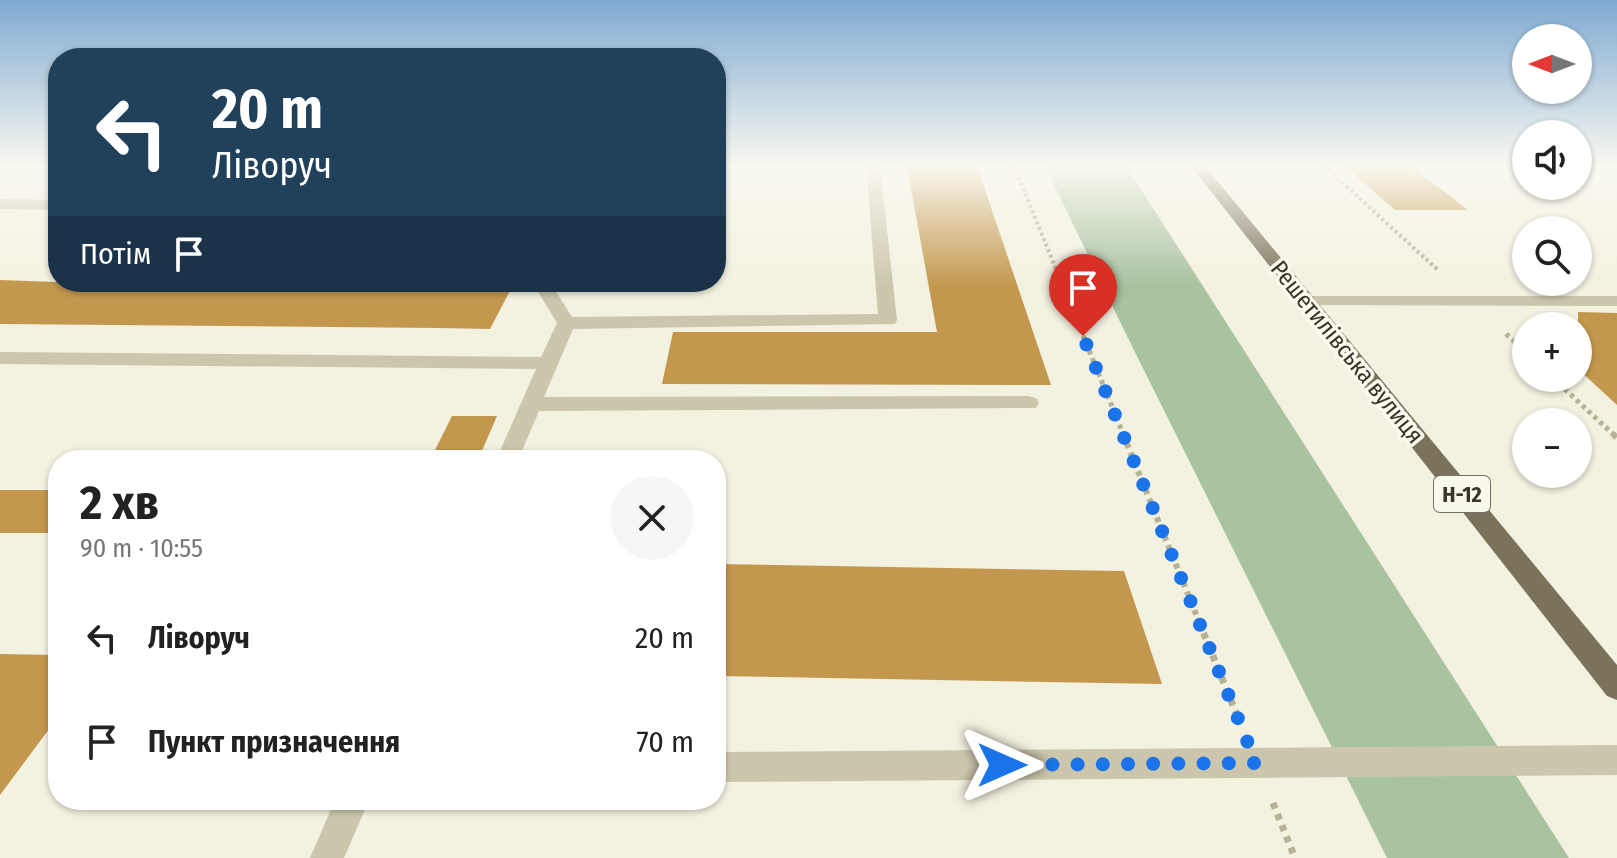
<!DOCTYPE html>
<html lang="uk">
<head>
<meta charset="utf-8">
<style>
	:root { --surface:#fff; --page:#f6f6f6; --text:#222; --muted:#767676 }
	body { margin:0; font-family:"Fira Sans Condensed",sans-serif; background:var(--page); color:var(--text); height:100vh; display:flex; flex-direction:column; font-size:30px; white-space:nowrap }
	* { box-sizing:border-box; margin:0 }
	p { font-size:26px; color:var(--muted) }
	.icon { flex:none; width:44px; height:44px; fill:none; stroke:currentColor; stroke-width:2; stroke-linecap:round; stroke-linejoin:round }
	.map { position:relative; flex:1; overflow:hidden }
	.details { position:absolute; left:48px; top:450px; width:678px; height:360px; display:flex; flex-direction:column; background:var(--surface); border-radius:32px; box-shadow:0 2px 6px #0004 }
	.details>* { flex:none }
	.banner { position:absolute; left:48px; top:48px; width:678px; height:244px; border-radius:32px; box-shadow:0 2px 6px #0004; background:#21405a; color:#fff; overflow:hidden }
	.needle { width:52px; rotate:270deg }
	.buttons { position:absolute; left:1512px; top:24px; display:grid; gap:16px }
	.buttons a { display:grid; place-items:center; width:80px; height:80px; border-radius:50%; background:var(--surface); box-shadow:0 2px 6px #0004; font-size:40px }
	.pin { position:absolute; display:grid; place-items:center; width:68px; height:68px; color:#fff; margin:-82px -34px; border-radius:50% 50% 50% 0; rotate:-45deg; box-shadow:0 0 8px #0007 }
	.pin .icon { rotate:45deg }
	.me { position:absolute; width:88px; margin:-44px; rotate:90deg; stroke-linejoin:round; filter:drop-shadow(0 0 6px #0008) }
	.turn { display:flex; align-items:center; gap:28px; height:168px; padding:0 32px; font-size:36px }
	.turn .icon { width:104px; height:104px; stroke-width:2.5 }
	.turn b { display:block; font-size:56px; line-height:68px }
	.then { display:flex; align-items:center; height:76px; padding:0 32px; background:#0003; gap:16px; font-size:30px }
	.round { display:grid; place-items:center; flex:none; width:84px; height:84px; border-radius:42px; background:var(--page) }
	.head { display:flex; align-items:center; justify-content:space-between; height:136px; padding:0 32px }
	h1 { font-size:48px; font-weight:700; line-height:60px }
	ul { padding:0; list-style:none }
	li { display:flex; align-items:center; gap:24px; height:104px; padding:0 32px }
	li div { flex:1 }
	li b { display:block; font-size:30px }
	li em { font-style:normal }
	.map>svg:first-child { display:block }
	.green { fill:#a9c2a0 }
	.building { fill:#c3984e }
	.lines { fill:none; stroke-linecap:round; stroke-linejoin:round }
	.path-far3 { stroke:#b7b196; stroke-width:4; stroke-dasharray:3 3; stroke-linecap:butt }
	.path-far2 { stroke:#b7b196; stroke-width:5; stroke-dasharray:4 4; stroke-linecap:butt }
	.path-far1 { stroke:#b7b196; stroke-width:6; stroke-dasharray:5 5; stroke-linecap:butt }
	.path { stroke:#b7b196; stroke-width:7; stroke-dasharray:6 6; stroke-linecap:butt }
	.service { fill:#cbc6ac; fill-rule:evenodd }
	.primary { fill:#7b725c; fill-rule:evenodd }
	.route { stroke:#1a73e8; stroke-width:14; stroke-dasharray:0 25.2 }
	.labels { text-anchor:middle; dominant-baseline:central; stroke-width:7; stroke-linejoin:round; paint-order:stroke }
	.shield { fill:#faf9ed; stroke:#737065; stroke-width:2 }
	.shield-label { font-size:22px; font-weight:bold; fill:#39352b }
	.street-label { font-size:24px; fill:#39352b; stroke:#faf9ed }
</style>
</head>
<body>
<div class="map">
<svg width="1617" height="858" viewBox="0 0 1617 858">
	<rect width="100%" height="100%" fill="#f3f1e0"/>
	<path class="green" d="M 1045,166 L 1126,166 L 1569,858 L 1387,858 L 1124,330 Z"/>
	<g class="building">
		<path d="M 907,166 L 977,166 L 1051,385 L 662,384 L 673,332 L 937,332 Z"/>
		<path d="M 1345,166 L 1411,166 L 1468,210 L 1395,210 Z"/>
		<path d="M 0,280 L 58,282 L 513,285 L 490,329 L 438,328 L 0,324 Z"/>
		<path d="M 1578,312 L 1617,313 L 1617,405 L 1578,369 Z"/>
		<path d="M 452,416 L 497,416 L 478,460 L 430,460 Z"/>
		<rect x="0" y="490" width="58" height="43"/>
		<path d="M 716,564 L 1124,571 L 1162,684 L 716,676 Z"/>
		<path d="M 0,654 L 58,655 L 58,717 L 0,795 Z"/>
	</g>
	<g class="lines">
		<g class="path-far3">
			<path d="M 1014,166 L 1063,286"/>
			<path d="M 1324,166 L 1438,270"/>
		</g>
		<g class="path-far2">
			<path d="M 1062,284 L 1124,436"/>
			<path d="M 1506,334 L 1526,352"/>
			<path d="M 1553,378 L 1615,436"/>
		</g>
		<g class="path-far1">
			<path d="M 1123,434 L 1200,624"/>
			<path d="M 1613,434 L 1617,438"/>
		</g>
		<g class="path">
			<path d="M 1199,622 L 1239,720"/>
			<path d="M 1273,803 L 1295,858"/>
		</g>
		<g class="service">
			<path d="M 866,166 L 880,166 L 897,320 L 895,324 L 573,329 L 544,397 L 1028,396 L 1036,398 L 1039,403 L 1036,408 L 539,411 L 518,460 L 496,460 L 536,369 L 0,364 L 0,352 L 541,357 L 557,323 L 532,282 L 550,282 L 572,317 L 878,314 Z"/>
			<path d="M 0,199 L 58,200 L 58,210 L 0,209 Z"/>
			<path d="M 1307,296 L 1617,296 L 1617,306 L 1301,305 L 1298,301 L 1301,297 Z"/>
			<path d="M 1617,745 L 1617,775 L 716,782 L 716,752 Z"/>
			<path d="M 335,800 L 369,800 L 344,858 L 310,858 Z"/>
		</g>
		<path class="primary" d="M 1191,166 L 1205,166 L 1617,665 L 1617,700 L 1607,696 Z"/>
	</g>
	<linearGradient id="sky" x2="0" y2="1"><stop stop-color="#7eaad1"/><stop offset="0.58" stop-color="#faf9f1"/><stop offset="1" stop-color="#faf9f1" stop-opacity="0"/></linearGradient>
	<rect width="1617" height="286" fill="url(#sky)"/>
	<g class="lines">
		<path class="route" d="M 1002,765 L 1256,763 L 1083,336"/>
	</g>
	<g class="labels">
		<rect class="shield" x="1434" y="476" width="56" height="36" rx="6"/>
		<g class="shield-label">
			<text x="1462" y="494">Н-12</text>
		</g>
		<g class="street-label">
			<text transform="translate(1347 352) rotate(51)">Решетилівська вулиця</text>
		</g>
	</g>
</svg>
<div class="buttons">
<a><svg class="needle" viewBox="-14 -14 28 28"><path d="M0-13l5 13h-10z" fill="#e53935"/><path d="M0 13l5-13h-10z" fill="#767676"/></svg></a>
<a><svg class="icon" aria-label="sound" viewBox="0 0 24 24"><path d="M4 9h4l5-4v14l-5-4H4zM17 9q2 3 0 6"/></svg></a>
<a><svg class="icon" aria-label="search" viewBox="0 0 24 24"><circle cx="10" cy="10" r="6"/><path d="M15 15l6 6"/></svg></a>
<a>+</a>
<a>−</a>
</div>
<div class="pin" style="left:1083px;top:336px;background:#d93025"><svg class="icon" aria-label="arrive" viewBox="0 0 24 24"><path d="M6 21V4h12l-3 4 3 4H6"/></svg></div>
<svg class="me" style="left:1002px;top:765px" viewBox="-20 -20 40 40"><path d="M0-17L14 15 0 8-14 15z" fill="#1a73e8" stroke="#fff" stroke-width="4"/></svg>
<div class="banner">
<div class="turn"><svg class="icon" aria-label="left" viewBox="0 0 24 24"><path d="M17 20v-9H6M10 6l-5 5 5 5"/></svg><div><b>20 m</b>Ліворуч</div></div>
<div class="then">Потім<svg class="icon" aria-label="arrive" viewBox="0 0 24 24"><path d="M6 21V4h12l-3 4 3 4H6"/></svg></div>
</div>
<section class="details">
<div class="head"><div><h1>2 хв</h1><p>90 m · 10:55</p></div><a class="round"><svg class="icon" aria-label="close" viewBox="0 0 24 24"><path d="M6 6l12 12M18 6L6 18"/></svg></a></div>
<ul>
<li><svg class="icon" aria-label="left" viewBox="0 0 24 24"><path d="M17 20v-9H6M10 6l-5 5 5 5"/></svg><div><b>Ліворуч</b></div><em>20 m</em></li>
<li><svg class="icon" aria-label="arrive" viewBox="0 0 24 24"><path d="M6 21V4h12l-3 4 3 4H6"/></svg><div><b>Пункт призначення</b></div><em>70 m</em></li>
</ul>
</section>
</div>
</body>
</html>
